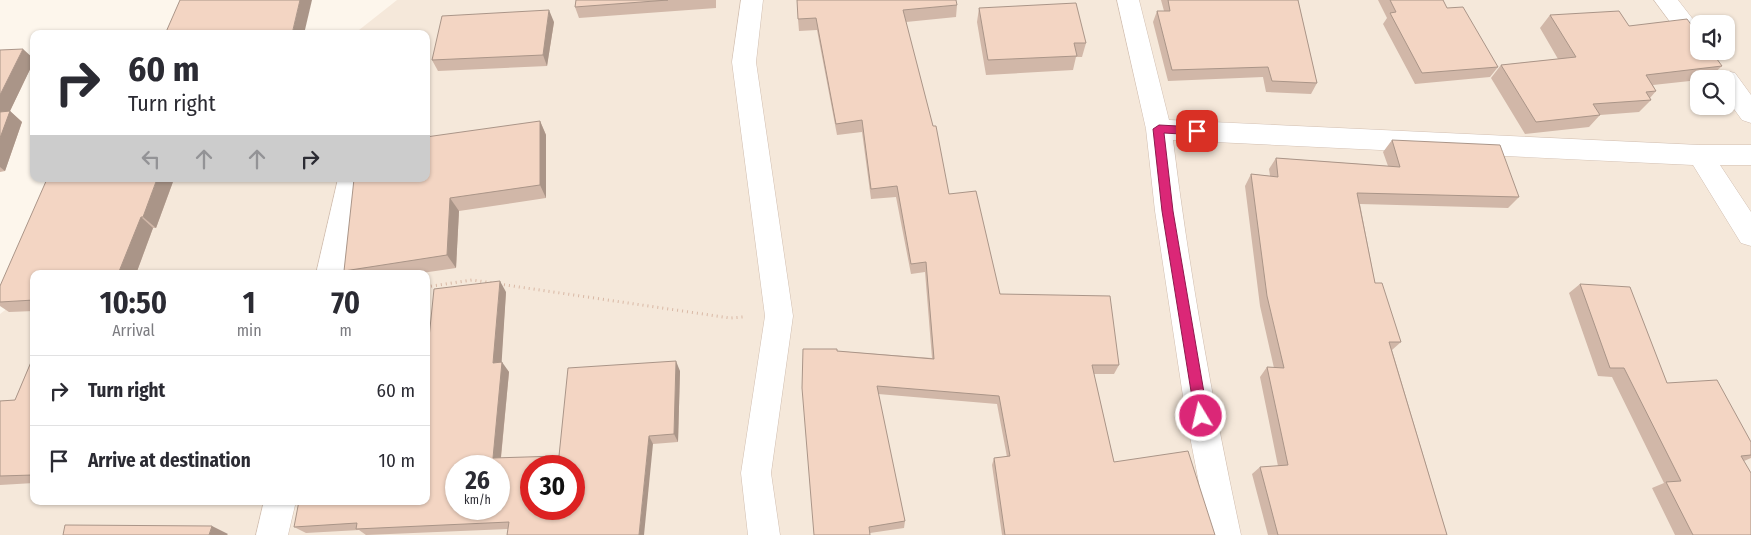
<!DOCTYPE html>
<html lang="en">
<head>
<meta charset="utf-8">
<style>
	:root { --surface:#fff; --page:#f7f7f7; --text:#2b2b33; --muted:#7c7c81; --line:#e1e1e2 }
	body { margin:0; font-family:"Fira Sans Condensed",sans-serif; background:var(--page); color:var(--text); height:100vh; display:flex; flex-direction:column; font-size:19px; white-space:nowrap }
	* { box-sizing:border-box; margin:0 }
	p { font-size:16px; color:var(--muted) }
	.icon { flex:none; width:28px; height:28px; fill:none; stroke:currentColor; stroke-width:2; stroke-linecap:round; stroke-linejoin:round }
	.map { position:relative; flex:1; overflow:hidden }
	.sheet { position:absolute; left:30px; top:270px; width:400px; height:235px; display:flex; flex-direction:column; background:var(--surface); border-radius:10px; box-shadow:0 1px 4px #0004 }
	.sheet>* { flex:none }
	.top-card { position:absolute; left:30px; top:30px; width:400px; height:152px; border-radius:10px; box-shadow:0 1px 4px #0004; background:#fff; color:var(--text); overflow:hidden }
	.controls { position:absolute; left:1690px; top:15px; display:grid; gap:10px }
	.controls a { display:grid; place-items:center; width:45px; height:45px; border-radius:10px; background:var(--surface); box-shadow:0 1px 4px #0004; font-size:25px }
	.speed { position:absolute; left:445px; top:455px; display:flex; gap:10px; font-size:25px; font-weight:700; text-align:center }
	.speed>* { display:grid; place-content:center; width:65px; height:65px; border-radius:50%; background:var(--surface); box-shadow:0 1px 4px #0004; line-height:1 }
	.speed small { font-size:12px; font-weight:400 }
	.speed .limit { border:8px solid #d22; background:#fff; color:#111 }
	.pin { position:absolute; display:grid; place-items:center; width:42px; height:42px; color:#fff; margin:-21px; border-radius:10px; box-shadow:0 2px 8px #0006 }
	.me { position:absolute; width:55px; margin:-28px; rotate:351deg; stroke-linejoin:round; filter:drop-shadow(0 0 4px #0008) }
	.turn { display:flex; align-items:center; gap:18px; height:105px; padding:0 15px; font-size:22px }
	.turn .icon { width:65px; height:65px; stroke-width:2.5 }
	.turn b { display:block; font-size:35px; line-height:42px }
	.lanes { display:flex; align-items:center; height:48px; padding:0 15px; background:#0003; justify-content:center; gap:25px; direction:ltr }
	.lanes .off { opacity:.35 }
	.eta { display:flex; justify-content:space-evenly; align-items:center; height:85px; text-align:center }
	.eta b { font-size:30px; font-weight:700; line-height:35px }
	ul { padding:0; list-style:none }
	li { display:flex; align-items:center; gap:15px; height:70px; padding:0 15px; border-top:1px solid var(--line) }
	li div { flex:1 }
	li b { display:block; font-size:19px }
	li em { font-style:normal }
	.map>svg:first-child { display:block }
	.residential { fill:#f5e8da; fill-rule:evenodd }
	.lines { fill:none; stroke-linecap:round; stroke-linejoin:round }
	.minor-casing { stroke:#d1beb0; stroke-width:1 }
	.path { stroke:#d9b8a5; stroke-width:3; stroke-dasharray:1 4; stroke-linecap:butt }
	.minor { fill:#fff; fill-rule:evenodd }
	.wall { fill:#d1b7a8 }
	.shaded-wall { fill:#aa9588 }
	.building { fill:#f3d5c3; stroke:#aa9588; fill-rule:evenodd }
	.route { fill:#db2777; stroke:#8e194d }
</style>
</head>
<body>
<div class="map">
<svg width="1751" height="535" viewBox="0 0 1751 535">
	<rect width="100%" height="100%" fill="#fdf6ec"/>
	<path class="residential" d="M 397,0 L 1751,0 L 1751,535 L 0,535 L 0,314 L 34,288 L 34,501 L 426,501 L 426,274 L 51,274 L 172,179 L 426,179 L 426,34 L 354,34 ZM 1699,24 L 1726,24 L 1726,51 L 1699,51 ZM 1699,79 L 1726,79 L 1726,106 L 1699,106 ZM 456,466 L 499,466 L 499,509 L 456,509 ZM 531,466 L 574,466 L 574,509 L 531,509 Z"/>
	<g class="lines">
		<defs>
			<g id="minor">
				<path d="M 741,0 L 763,0 L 756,62 L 793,316 L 771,473 L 780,535 L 748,535 L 741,473 L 765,316 L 732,62 Z"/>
				<path d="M 1117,0 L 1139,0 L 1169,120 L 1700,145 L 1751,145 L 1751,165 L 1720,165 L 1751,212 L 1751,246 L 1741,243 L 1693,165 L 1173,140 C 1189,272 1213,404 1241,535 L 1209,535 L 1186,416 L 1155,211 L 1146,129 Z"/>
				<path d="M 1654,0 L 1678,0 L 1699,27 L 1699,51 L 1704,51 L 1699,53 L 1691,50 Z"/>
				<path d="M 1726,71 L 1735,73 L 1751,95 L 1751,123 L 1742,120 L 1726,98 L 1726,79 L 1715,79 L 1717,73 Z"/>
				<path d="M 338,179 L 364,179 L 344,274 L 316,274 Z"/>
				<path d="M 264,501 L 296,501 L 288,535 L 256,535 Z"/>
			</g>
		</defs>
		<use href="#minor" class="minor-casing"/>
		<g class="path">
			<path d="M 499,284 L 730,318 L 743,317"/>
			<path d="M 426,287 L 472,280 L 493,283"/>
		</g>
		<use href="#minor" class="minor"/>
	</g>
	<g class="wall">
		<path d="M 576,0 L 716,0 L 716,8 L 579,18 L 575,7 Z"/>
		<path d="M 1161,0 L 1298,0 L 1317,83 L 1311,94 L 1266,92 L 1263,77 L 1168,81 L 1153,22 L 1157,11 L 1164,11 Z"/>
		<path d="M 1378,0 L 1443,0 L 1447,8 L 1498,67 L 1490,77 L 1415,84 L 1383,24 L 1387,18 Z"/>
		<path d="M 957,5 L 956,17 L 906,22 L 949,194 L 1000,294 L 1119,365 L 1114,374 L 1094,374 L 1114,462 L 1215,535 L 1002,535 L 992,465 L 994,458 L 1007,457 L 997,404 L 878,394 L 905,521 L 904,528 L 870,533 L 837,351 L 932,358 L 925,272 L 911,274 L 896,197 L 871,199 L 862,132 L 837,135 L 817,30 L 799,31 L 798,19 Z"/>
		<path d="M 979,8 L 1086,43 L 1082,57 L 1076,57 L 1073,70 L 986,75 L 977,22 Z"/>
		<path d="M 1550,15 L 1629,26 L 1722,66 L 1708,79 L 1699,79 L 1699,80 L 1653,85 L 1656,91 L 1650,98 L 1651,100 L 1639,112 L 1600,115 L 1589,127 L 1525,134 L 1491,78 L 1501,65 L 1558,59 L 1540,28 Z"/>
		<path d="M 554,22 L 547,66 L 438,71 L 432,60 Z"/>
		<path d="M 0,50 L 34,59 L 34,61 L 10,111 L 22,122 L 5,171 L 0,172 Z"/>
		<path d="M 540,121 L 546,135 L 546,198 L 459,211 L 456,268 L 415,274 L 346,274 L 344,271 Z"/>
		<path d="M 1392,140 L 1519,197 L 1508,208 L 1360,204 L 1375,283 L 1401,342 L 1392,350 L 1447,535 L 1268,535 L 1252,474 L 1260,467 L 1278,466 L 1260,377 L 1267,367 L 1274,368 L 1260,306 L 1245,186 L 1251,174 L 1270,176 L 1269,169 L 1276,158 L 1388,166 L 1383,152 Z"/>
		<path d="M 174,179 L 156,228 L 153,228 L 136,274 L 34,274 L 34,311 L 9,312 L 0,306 L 0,286 Z"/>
		<path d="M 1580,284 L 1667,383 L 1751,442 L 1751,458 L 1744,461 L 1751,535 L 1675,535 L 1652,488 L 1664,483 L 1612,377 L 1598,376 L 1569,293 Z"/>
		<path d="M 506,292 L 501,362 L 509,372 L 501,458 L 559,456 L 680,371 L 678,442 L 653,444 L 508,529 L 366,535 L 359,530 L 306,533 L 294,527 L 426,501 Z"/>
		<path d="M 34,355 L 34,483 L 0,485 L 0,401 L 15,400 Z"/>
	</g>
	<g class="shaded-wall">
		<path d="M 300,0 L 312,0 L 304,34 L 292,34 Z"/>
		<path d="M 549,10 L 554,22 L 547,66 L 543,55 Z"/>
		<path d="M 23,49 L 34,59 L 34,61 L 10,111 L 22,122 L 5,171 L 0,167 L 0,95 Z"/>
		<path d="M 540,121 L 546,135 L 546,198 L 540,185 Z"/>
		<path d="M 157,179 L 174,179 L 156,228 L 143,217 Z"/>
		<path d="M 450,198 L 459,211 L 456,268 L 447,255 Z"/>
		<path d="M 141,217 L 153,228 L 136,274 L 118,274 Z"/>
		<path d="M 500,281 L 506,292 L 501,372 L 493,363 Z"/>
		<path d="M 676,361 L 680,371 L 678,442 L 674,434 Z"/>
		<path d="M 502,362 L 509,372 L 500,466 L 493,458 Z"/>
		<path d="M 649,436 L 653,444 L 644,535 L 639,535 Z"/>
		<path d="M 212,526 L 228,534 L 227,535 L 209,535 Z"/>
	</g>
	<g class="building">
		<path d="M 180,0 L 300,0 L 292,34 L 146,34 L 166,32 Z"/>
		<path d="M 576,0 L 668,0 L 575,7 Z"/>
		<path d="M 797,0 L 956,0 L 957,5 L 903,10 L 933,126 L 936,126 L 949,194 L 976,191 L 1000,294 L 1110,296 L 1119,365 L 1092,365 L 1114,462 L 1188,451 L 1215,535 L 1005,535 L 994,458 L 1010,456 L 999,396 L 877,386 L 905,521 L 869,527 L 870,535 L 814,535 L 802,388 L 803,349 L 837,349 L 837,351 L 934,359 L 926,262 L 911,264 L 897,186 L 871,189 L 862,120 L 836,124 L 816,18 L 798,19 Z"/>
		<path d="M 1168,0 L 1298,0 L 1317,83 L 1272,81 L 1268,67 L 1172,70 L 1157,11 L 1170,11 Z"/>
		<path d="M 1390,0 L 1443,0 L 1447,8 L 1463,7 L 1498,67 L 1422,73 L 1390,13 L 1396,12 Z"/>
		<path d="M 1076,3 L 1086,43 L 1074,43 L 1077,56 L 988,60 L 979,8 Z"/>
		<path d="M 549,10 L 543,55 L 432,60 L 442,16 Z"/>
		<path d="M 1619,11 L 1629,26 L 1687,19 L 1699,35 L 1699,51 L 1711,51 L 1722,66 L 1646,75 L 1656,91 L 1646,92 L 1651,100 L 1593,104 L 1600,115 L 1536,122 L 1501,65 L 1576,57 L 1550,15 Z"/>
		<path d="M 23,49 L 0,95 L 0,50 Z"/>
		<path d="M 10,111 L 0,138 L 0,112 Z"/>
		<path d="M 540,121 L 540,185 L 450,198 L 447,255 L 344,271 L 354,179 L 426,179 L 426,137 Z"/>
		<path d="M 1392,140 L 1500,145 L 1519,197 L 1357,193 L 1375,283 L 1382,283 L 1401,342 L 1389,342 L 1447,535 L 1278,535 L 1260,467 L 1288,465 L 1267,367 L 1284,368 L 1267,296 L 1251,174 L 1278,177 L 1276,158 L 1400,167 Z"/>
		<path d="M 47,179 L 157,179 L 143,217 L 141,217 L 118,274 L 34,274 L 34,300 L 0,302 L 0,286 Z"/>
		<path d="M 500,281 L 493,363 L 502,362 L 493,458 L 559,456 L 568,368 L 676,361 L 674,434 L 649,436 L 639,535 L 507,535 L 509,522 L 356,529 L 357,523 L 294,527 L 299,501 L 426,501 L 426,367 L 434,289 ZM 456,466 L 499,466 L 499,509 L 456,509 ZM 531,466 L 574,466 L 574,509 L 531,509 Z"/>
		<path d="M 1580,284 L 1630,287 L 1667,383 L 1717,380 L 1751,442 L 1751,455 L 1741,456 L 1751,473 L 1751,535 L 1693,535 L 1666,482 L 1681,481 L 1624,368 L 1610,368 Z"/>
		<path d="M 34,355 L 34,472 L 33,475 L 0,476 L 0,401 L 15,400 Z"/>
		<path d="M 65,525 L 212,526 L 209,535 L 63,535 Z"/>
	</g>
	<path class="route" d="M 1159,125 L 1197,127 L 1202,131 L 1197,135 L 1164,133 L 1173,211 L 1208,416 L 1206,420 L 1201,422 L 1197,420 L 1195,416 L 1162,211 L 1153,129 Z"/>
</svg>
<div class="controls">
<a><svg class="icon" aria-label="sound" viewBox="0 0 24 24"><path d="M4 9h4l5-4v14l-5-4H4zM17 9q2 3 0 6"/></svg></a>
<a><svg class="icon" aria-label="search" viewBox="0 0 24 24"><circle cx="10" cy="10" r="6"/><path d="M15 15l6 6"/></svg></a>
</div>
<div class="speed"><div>26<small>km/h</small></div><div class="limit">30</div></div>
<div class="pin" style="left:1197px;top:131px;background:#d93025"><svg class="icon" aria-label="arrive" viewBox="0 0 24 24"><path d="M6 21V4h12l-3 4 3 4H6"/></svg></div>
<svg class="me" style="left:1201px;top:416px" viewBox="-20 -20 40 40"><circle r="17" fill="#db2777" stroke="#fff" stroke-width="3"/><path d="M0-11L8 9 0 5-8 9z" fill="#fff"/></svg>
<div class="top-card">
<div class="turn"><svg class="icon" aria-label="right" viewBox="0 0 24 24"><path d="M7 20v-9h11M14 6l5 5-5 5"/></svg><div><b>60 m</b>Turn right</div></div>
<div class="lanes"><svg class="icon off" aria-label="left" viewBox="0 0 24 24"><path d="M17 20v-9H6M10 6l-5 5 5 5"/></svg><svg class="icon off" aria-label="ahead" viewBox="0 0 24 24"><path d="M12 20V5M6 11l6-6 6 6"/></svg><svg class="icon off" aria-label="ahead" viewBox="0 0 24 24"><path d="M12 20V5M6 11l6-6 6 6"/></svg><svg class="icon" aria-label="right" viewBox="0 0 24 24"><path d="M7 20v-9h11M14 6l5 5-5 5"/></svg></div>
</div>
<section class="sheet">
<div class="eta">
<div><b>10:50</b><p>Arrival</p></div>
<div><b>1</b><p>min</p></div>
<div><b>70</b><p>m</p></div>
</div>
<ul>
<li><svg class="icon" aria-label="right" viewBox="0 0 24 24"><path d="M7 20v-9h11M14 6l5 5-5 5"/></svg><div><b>Turn right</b></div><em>60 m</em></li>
<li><svg class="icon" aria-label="arrive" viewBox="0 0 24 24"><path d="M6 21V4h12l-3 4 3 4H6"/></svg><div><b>Arrive at destination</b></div><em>10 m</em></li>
</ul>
</section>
</div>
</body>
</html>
